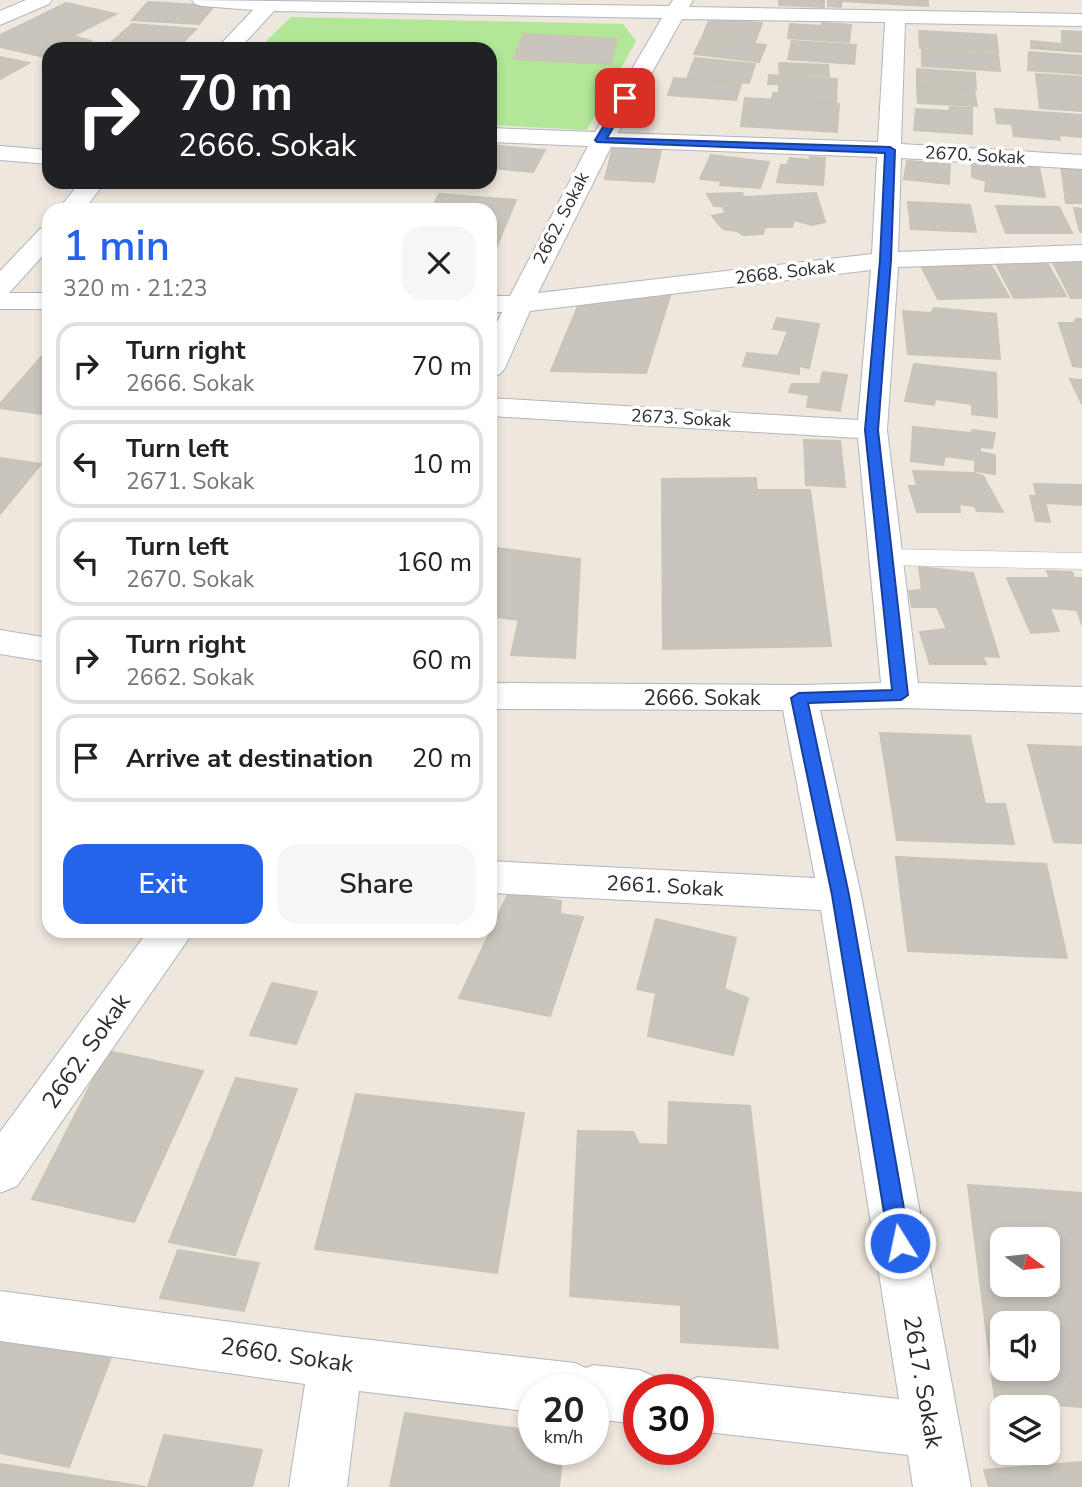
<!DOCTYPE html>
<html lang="en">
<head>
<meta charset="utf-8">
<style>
	:root { --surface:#fff; --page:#f6f6f6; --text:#222; --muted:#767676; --line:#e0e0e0; --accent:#2563eb }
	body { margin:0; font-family:"Nunito Sans",sans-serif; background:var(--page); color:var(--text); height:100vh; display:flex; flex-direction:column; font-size:26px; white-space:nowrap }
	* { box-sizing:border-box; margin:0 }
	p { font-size:23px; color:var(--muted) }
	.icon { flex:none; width:38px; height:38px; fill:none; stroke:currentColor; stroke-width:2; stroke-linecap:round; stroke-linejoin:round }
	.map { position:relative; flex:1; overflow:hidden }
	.sheet { position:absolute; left:42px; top:203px; width:455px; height:735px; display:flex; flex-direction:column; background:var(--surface); border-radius:21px; box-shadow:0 4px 10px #0003 }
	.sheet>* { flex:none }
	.guide { position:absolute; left:42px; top:42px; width:455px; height:147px; border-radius:21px; box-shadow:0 4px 10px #0003; background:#202124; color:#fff; overflow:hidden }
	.needle { width:46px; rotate:105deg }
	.controls { position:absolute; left:990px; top:1227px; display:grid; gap:14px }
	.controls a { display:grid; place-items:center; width:70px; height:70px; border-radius:14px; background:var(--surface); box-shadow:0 4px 10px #0003; font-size:35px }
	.speed { position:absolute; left:518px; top:1374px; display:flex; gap:14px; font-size:35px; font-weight:700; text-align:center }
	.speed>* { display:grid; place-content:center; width:91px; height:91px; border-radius:50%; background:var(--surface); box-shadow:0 4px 10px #0003; line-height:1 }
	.speed small { font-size:18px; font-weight:400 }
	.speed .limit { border:10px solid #d22; background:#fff; color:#111 }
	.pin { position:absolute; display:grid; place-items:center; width:60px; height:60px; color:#fff; margin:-30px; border-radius:14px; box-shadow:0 4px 10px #0006 }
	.me { position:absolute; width:77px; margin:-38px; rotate:350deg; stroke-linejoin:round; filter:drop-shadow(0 0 5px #0008) }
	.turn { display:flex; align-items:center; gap:24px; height:147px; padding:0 21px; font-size:32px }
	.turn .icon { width:91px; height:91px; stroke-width:2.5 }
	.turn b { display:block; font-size:49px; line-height:60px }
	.round { display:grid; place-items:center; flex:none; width:74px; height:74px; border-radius:21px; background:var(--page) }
	.overview { display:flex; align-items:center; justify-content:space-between; height:119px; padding:0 21px }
	h1 { font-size:42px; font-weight:600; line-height:52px; color:var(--accent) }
	.action { display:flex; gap:14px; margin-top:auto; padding:14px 21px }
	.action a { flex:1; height:80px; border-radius:21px; background:var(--accent); color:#fff; font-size:28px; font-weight:600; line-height:80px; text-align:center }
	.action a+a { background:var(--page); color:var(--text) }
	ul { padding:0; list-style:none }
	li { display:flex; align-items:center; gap:21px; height:88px; margin:0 14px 10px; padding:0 7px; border:4px solid var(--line); border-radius:21px }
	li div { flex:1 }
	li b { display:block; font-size:26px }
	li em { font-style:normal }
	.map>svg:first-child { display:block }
	.green { fill:#b1e797 }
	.building { fill:#c9c5bc; stroke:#cac4b7; stroke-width:2; fill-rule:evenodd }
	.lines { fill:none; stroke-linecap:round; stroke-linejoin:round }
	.lane-casing { stroke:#b2b4c0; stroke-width:1 }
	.street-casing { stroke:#b2b4c0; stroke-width:2 }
	.secondary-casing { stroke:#b2b4c0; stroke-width:2 }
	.lane { fill:#fff; fill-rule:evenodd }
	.street { fill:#fff; fill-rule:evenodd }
	.secondary { fill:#fff; fill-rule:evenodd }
	.route { fill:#2563eb; stroke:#184099; stroke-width:2 }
	.labels { text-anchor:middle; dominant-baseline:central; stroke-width:7; stroke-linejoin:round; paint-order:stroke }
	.far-street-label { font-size:18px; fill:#2c2c2c; stroke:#fff }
	.street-label { font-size:21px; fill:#2c2c2c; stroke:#fff }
	.near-street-label { font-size:24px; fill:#2c2c2c; stroke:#fff }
</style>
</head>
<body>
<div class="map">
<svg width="1082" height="1487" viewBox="0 0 1082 1487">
	<rect width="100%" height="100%" fill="#eee7de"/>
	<path class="green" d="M 291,17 L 623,24 L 636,41 L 587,130 L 490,125 L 490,49 L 258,49 Z"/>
	<g class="building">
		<path d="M 779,0 L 824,0 L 824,7 L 779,5 Z"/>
		<path d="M 828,0 L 928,0 L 928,6 L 841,1 L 841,7 L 828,6 Z"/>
		<path d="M 148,2 L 214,6 L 199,24 L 132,20 Z"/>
		<path d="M 66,3 L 116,14 L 73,36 L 21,25 Z"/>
		<path d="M 710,18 L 762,23 L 755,42 L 702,38 Z"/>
		<path d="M 822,23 L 851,25 L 849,42 L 788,38 L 790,24 L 822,26 Z"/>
		<path d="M 132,24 L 196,29 L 176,49 L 104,49 Z"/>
		<path d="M 21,25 L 73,36 L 91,41 L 76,49 L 49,49 L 49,58 L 0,47 L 0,35 Z"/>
		<path d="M 919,31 L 996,35 L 998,52 L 920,48 Z"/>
		<path d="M 1062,31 L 1082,32 L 1082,52 L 1031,48 L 1031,41 L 1062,44 Z"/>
		<path d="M 523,34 L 617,39 L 611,64 L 514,59 Z"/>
		<path d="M 701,39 L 766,45 L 759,62 L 694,54 Z"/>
		<path d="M 792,41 L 856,45 L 854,64 L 788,59 Z"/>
		<path d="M 922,50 L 998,54 L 1000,71 L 922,66 Z"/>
		<path d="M 1029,52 L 1082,56 L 1082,74 L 1028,70 Z"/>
		<path d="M 0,57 L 29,63 L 0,79 Z"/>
		<path d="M 695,58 L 755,64 L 749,83 L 687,78 Z"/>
		<path d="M 779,63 L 828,65 L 829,76 L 780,75 Z"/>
		<path d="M 917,69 L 975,73 L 976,90 L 917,86 Z"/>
		<path d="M 1036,74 L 1082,77 L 1082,111 L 1040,108 Z"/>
		<path d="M 769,75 L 837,79 L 836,103 L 772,99 L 773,93 L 779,93 L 779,84 L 768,84 Z"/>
		<path d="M 674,78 L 741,84 L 736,100 L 668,95 Z"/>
		<path d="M 917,87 L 974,90 L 977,106 L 918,103 Z"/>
		<path d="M 745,98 L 839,104 L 837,132 L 741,126 Z"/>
		<path d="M 950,107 L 972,108 L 972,134 L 914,130 L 916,109 L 949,111 Z"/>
		<path d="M 995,109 L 1082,115 L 1082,137 L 1059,135 L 1060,140 L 1014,136 L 1012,124 L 997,123 Z"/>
		<path d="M 490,145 L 545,150 L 533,172 L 490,168 Z"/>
		<path d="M 613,147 L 661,150 L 654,182 L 605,179 Z"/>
		<path d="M 711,155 L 769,162 L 760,188 L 720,185 L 721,181 L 700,179 Z"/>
		<path d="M 810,157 L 825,158 L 823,185 L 777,182 L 781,165 L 787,165 L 790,158 L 809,160 Z"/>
		<path d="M 907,161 L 950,164 L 949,184 L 904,179 Z"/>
		<path d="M 972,162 L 1039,167 L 1045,197 L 985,191 L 986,181 L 972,177 Z"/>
		<path d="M 1061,165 L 1082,166 L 1082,203 L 1066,203 Z"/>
		<path d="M 742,193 L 744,197 L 816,193 L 825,222 L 812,225 L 794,220 L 792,227 L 765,227 L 763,234 L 743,235 L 737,231 L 723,229 L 712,216 L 726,213 L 722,206 L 714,206 L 707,194 Z"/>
		<path d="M 439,194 L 516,200 L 491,260 L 490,210 L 431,210 Z"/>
		<path d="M 908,202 L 970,205 L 976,232 L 911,229 Z"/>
		<path d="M 176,206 L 231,207 L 230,210 L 174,210 Z"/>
		<path d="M 996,206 L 1059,207 L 1072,233 L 1006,233 Z"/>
		<path d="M 1074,208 L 1082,209 L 1082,232 L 1080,232 Z"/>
		<path d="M 1051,259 L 1082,259 L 1082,298 L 1071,298 Z"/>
		<path d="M 1046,261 L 1066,296 L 1014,298 L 995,262 Z"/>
		<path d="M 991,265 L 1009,297 L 938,299 L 922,268 Z"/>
		<path d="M 645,295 L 670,296 L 646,373 L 551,371 L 581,299 L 617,301 L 621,296 Z"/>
		<path d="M 934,308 L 996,314 L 1000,359 L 908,354 L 903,311 L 931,313 Z"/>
		<path d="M 777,318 L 819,324 L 809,368 L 799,366 L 799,374 L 743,366 L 747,353 L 778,356 L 788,331 L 773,329 Z"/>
		<path d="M 1076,319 L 1082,319 L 1082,367 L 1073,366 L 1059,323 L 1074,323 Z"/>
		<path d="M 49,348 L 49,415 L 0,408 L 0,404 Z"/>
		<path d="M 914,364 L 996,373 L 997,417 L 972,414 L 972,404 L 935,399 L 934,405 L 905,401 Z"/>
		<path d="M 823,372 L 847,375 L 840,411 L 807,407 L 809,395 L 789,392 L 792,384 L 820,384 Z"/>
		<path d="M 1070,379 L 1082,380 L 1082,404 Z"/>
		<path d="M 913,427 L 971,433 L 973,430 L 995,433 L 992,448 L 980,447 L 980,452 L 995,455 L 995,474 L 975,471 L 975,460 L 945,456 L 943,465 L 911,461 Z"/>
		<path d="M 804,440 L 840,441 L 845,487 L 806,485 Z"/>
		<path d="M 0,458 L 41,464 L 0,514 Z"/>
		<path d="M 913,471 L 974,473 L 983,476 L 1003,512 L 977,511 L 975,506 L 959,504 L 960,512 L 917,512 L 909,486 L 917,486 Z"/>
		<path d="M 756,478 L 757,490 L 810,490 L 831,646 L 663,649 L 662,479 Z"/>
		<path d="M 1034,484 L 1082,485 L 1082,505 L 1045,503 L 1050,522 L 1036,521 L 1030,496 L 1037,496 Z"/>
		<path d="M 490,547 L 580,559 L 575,658 L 511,655 L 519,620 L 490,616 Z"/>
		<path d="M 919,567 L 973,573 L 999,657 L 982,656 L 986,664 L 930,664 L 920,632 L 947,629 L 937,607 L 912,607 L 909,591 L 922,590 Z"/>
		<path d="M 1047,571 L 1072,572 L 1074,578 L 1082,578 L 1082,625 L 1077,610 L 1050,608 L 1059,631 L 1031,633 L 1007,578 L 1050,578 Z"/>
		<path d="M 880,733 L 970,736 L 985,804 L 1005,804 L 1014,844 L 897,840 Z"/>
		<path d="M 1028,745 L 1082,747 L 1082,843 L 1054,842 Z"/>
		<path d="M 896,857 L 1046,864 L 1067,958 L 908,951 Z"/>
		<path d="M 509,892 L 561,901 L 560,914 L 583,917 L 550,1016 L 459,998 Z"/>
		<path d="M 656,919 L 736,938 L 724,989 L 748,998 L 733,1055 L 648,1036 L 656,993 L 637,989 Z"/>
		<path d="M 272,983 L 317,992 L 296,1044 L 250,1035 Z"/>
		<path d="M 108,1051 L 203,1071 L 134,1222 L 32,1199 Z"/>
		<path d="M 236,1078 L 297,1089 L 235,1255 L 169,1242 Z"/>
		<path d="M 356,1094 L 524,1113 L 497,1273 L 315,1249 Z"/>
		<path d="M 669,1102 L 750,1106 L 778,1348 L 681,1342 L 681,1305 L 570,1296 L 578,1131 L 633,1132 L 639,1144 L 668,1145 Z"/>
		<path d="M 968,1185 L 1082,1193 L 1082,1407 L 995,1400 ZM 1003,1239 L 1048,1239 L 1048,1284 L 1003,1284 ZM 1003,1323 L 1048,1323 L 1048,1368 L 1003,1368 Z"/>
		<path d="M 178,1250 L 259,1263 L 244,1311 L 160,1298 Z"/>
		<path d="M 0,1326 L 115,1347 L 69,1467 L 0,1453 Z"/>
		<path d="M 405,1413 L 534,1431 L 534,1449 L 563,1449 L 559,1487 L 390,1487 Z"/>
		<path d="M 164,1435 L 262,1450 L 252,1487 L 148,1487 Z"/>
		<path d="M 1082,1462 L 1082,1487 L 989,1487 L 984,1470 Z"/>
		<path d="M 0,1464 L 146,1487 L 0,1487 Z"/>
	</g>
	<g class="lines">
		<defs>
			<path id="lane" d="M 885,549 L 1082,553 L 1082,569 L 885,565 L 875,563 L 871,557 L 875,551 Z"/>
			<g id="street">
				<path d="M 192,0 L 669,6 L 673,0 L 693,0 L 689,7 L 1082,14 L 1082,26 L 905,23 L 901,144 L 1082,155 L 1082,169 L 901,158 L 898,252 L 1082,245 L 1082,261 L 898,267 L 887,430 L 918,683 L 1082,687 L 1082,713 L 901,708 L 820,710 L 861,895 L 971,1487 L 913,1487 L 908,1455 L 698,1431 L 698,1390 L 676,1390 L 679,1385 L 698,1377 L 899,1399 L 821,910 L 490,893 L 490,861 L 815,878 L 783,710 L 490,709 L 490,683 L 799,685 L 881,683 L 858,438 L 490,416 L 490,398 L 858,420 L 871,270 L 530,311 L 505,368 L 500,374 L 490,377 L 490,337 L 502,312 L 490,312 L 490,296 L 510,296 L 588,146 L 490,142 L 490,128 L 595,132 L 662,18 L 274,11 L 239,49 L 216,49 L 253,10 L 202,6 L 195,4 ZM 682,19 L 885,22 L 878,142 L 618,133 ZM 611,147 L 877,157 L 872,254 L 538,293 Z"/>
				<path d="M 0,146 L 49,150 L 49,164 L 0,160 Z"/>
				<path d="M 80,182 L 105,182 L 84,210 L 58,210 Z"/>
				<path d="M 49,226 L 49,249 L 9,293 L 49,293 L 49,309 L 0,309 L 0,271 L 40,229 Z"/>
				<path d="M 0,630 L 49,638 L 49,662 L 0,654 Z"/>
				<path d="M 148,931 L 194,931 L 17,1186 L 0,1193 L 0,1132 Z"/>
				<path d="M 0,1291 L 336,1336 L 575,1363 L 586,1368 L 593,1365 L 639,1370 L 658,1378 L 663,1390 L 639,1390 L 639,1424 L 593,1419 L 593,1390 L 534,1390 L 534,1412 L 359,1391 L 347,1487 L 289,1487 L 305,1384 L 0,1341 Z"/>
			</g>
			<path id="secondary" d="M 26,0 L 52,0 L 49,4 L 0,25 L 0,11 Z"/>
		</defs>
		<use href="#lane" class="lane-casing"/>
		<use href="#street" class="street-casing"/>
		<use href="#secondary" class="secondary-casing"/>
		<use href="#lane" class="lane"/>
		<use href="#street" class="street"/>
		<use href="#secondary" class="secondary"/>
	</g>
	<path class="route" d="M 625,95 L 630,98 L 607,138 L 890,147 L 895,150 L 891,260 L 878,430 L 908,695 L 901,700 L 808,703 L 849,895 L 910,1243 L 907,1250 L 900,1252 L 892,1250 L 889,1243 L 832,895 L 791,698 L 799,693 L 892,690 L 865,430 L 880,260 L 885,153 L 597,142 L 595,140 L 621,98 Z"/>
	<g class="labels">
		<g class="far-street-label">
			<text transform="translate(975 155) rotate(3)">2670. Sokak</text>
			<text transform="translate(561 218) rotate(-63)">2662. Sokak</text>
			<text transform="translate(785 272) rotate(-7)">2668. Sokak</text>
			<text transform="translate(681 418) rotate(3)">2673. Sokak</text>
		</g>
		<g class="street-label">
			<text x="702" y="698">2666. Sokak</text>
			<text transform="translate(665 886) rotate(3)">2661. Sokak</text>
		</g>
		<g class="near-street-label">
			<text transform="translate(86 1051) rotate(-55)">2662. Sokak</text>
			<text transform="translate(287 1355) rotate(8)">2660. Sokak</text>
			<text transform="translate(923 1382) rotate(80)">2617. Sokak</text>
		</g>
	</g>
</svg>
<div class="controls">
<a><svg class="needle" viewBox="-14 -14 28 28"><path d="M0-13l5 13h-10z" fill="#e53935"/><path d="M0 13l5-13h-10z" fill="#767676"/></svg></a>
<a><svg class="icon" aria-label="sound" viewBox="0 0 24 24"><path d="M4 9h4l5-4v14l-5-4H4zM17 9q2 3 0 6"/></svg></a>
<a><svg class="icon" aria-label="layers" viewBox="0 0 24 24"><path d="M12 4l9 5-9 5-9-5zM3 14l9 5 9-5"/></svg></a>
</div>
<div class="speed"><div>20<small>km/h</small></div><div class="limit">30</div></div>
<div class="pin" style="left:625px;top:98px;background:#d93025"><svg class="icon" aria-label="arrive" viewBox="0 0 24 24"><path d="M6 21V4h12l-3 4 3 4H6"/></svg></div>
<svg class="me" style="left:900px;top:1243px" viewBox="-20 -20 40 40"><circle r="17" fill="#2563eb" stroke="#fff" stroke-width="3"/><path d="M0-11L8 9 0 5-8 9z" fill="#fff"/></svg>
<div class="guide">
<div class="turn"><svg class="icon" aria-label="right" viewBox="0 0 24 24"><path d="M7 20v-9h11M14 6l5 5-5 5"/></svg><div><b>70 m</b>2666. Sokak</div></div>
</div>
<section class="sheet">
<div class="overview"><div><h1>1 min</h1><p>320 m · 21:23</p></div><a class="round"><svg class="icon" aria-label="close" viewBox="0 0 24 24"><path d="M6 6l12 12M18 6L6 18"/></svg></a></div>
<ul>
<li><svg class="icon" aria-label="right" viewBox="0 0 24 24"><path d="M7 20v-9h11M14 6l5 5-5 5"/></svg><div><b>Turn right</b><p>2666. Sokak</p></div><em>70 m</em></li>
<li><svg class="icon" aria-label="left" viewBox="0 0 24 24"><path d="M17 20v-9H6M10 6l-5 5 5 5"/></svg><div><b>Turn left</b><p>2671. Sokak</p></div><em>10 m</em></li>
<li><svg class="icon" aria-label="left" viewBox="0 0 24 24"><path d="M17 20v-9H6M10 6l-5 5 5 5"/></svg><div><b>Turn left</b><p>2670. Sokak</p></div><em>160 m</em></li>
<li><svg class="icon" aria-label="right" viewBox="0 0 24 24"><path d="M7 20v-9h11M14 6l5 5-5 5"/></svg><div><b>Turn right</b><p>2662. Sokak</p></div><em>60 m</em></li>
<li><svg class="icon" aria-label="arrive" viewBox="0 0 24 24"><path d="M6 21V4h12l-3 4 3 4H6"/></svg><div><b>Arrive at destination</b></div><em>20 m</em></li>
</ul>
<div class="action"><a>Exit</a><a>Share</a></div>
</section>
</div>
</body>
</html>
